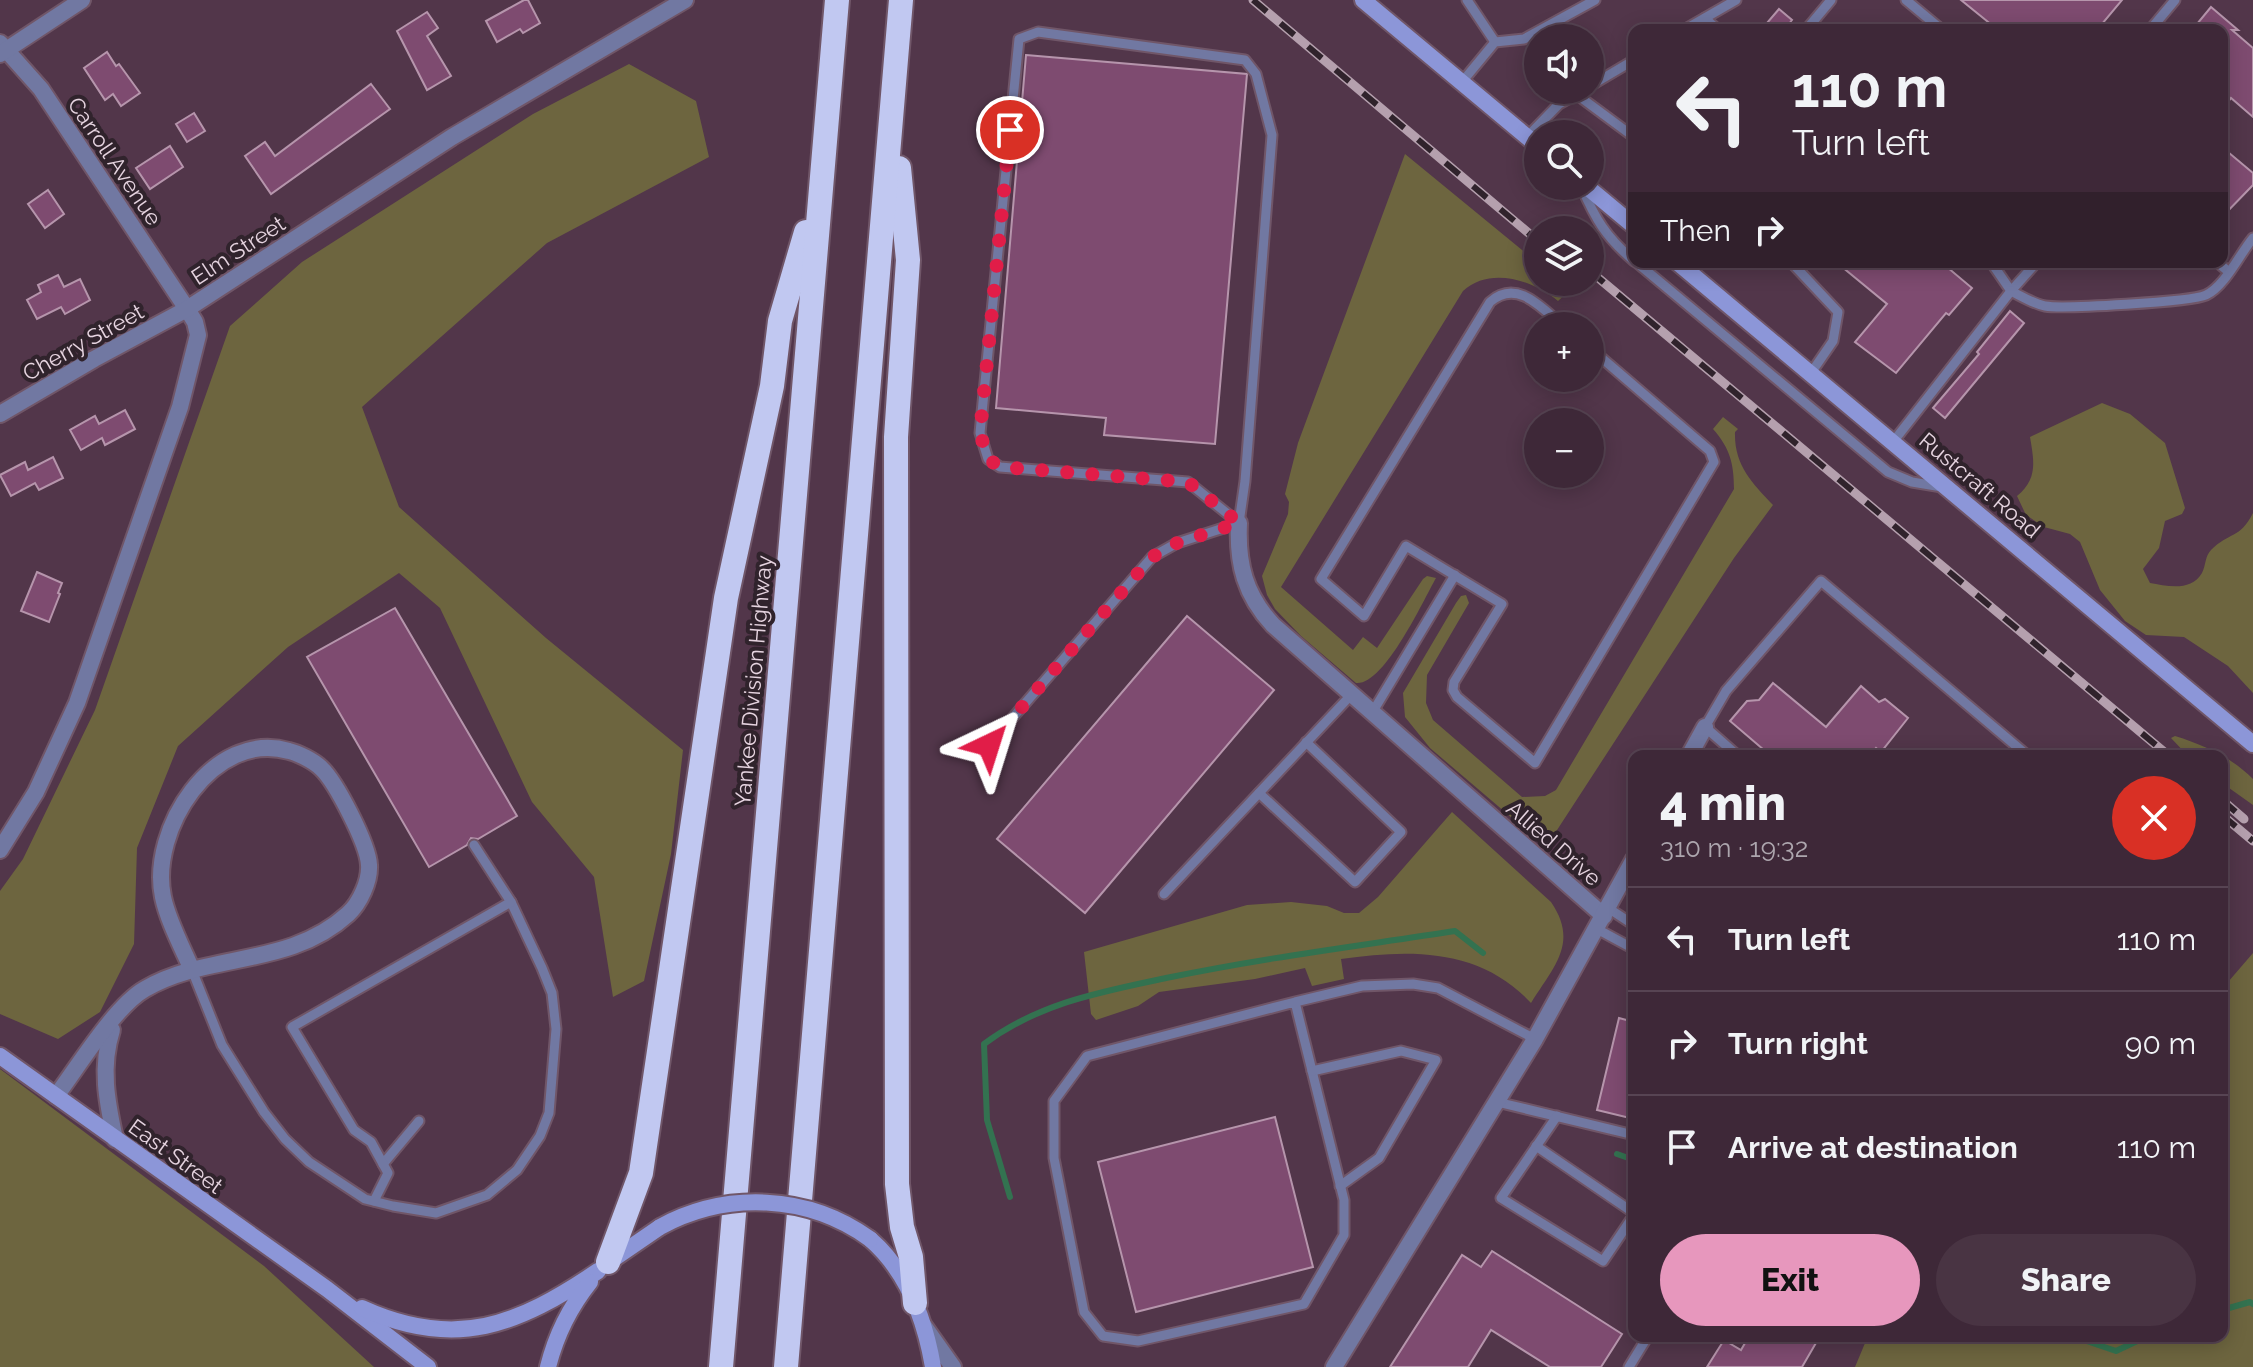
<!DOCTYPE html>
<html lang="en">
<head>
<meta charset="utf-8">
<style>
	:root { --surface:#3e2838; --page:#493443; --text:#f1f3f6; --muted:#ada6ae; --line:#574453; --accent:#e797bd }
	body { margin:0; font-family:Raleway,sans-serif; background:var(--page); color:var(--text); height:100vh; display:flex; flex-direction:column; font-size:30px; white-space:nowrap }
	* { box-sizing:border-box; margin:0 }
	p { font-size:26px; color:var(--muted) }
	.icon { flex:none; width:44px; height:44px; fill:none; stroke:currentColor; stroke-width:2; stroke-linecap:round; stroke-linejoin:round }
	.map { position:relative; flex:1; overflow:hidden }
	.side { position:absolute; left:1628px; top:750px; width:600px; height:592px; display:flex; flex-direction:column; background:var(--surface); border-radius:16px; box-shadow:0 4px 20px #0003,0 0 0 2px var(--line) }
	.side>* { flex:none }
	.hud { position:absolute; left:1628px; top:24px; width:600px; height:244px; border-radius:16px; box-shadow:0 4px 20px #0003,0 0 0 2px var(--line); background:#3e2838; color:var(--text); overflow:hidden }
	.controls { position:absolute; left:1524px; top:24px; display:grid; gap:16px }
	.controls a { display:grid; place-items:center; width:80px; height:80px; border-radius:50%; background:var(--surface); box-shadow:0 4px 20px #0003,0 0 0 2px var(--line); font-size:40px }
	.pin { position:absolute; display:grid; place-items:center; width:68px; height:68px; color:#fff; margin:-34px; border:4px solid #fff; border-radius:50%; box-shadow:0 2px 8px #0007 }
	.me { position:absolute; width:88px; margin:-44px; rotate:41deg; stroke-linejoin:round; filter:drop-shadow(0 0 6px #0008) }
	.turn { display:flex; align-items:center; gap:28px; height:168px; padding:0 32px; font-size:36px }
	.turn .icon { width:104px; height:104px; stroke-width:2.5 }
	.turn b { display:block; font-size:56px; line-height:68px }
	.then { display:flex; align-items:center; height:76px; padding:0 32px; background:#0003; gap:16px; font-size:30px }
	.round { display:grid; place-items:center; flex:none; width:84px; height:84px; border-radius:42px; background:var(--page) }
	.head { display:flex; align-items:center; justify-content:space-between; height:136px; padding:0 32px }
	h1 { font-size:48px; font-weight:800; line-height:60px }
	.button { display:flex; gap:16px; margin-top:auto; padding:16px 32px }
	.button a { flex:1; height:92px; border-radius:48px; background:var(--accent); color:#111; font-size:32px; font-weight:800; line-height:92px; text-align:center }
	.button a+a { background:var(--page); color:var(--text) }
	ul { padding:0; list-style:none }
	li { display:flex; align-items:center; gap:24px; height:104px; padding:0 32px; border-top:2px solid var(--line) }
	li div { flex:1 }
	li b { display:block; font-size:30px }
	li em { font-style:normal }
	.map>svg:first-child { display:block }
	.green { fill:#6d653f }
	.lines { fill:none; stroke-linecap:round; stroke-linejoin:round }
	.stream { stroke:#337250; stroke-width:6 }
	.building { fill:#7e4b70; stroke:#b695ac; stroke-width:2 }
	.lane-casing { stroke:#705668; stroke-width:13 }
	.street-casing { stroke:#705668; stroke-width:20 }
	.secondary-casing { stroke:#705668; stroke-width:20 }
	.highway-casing { stroke:#705668; stroke-width:28 }
	.lane { stroke:#7178a2; stroke-width:9 }
	.street { stroke:#7178a2; stroke-width:16 }
	.secondary { stroke:#8c96d8; stroke-width:16 }
	.highway { stroke:#c1c8f1; stroke-width:24 }
	.rail-casing { stroke:#b5a0ae; stroke-width:9 }
	.rail { stroke:#30232c; stroke-width:6; stroke-dasharray:18; stroke-linecap:butt }
	.secondary-bridge-casing { stroke:#705668; stroke-width:20; stroke-linecap:butt }
	.secondary-bridge { stroke:#8c96d8; stroke-width:16 }
	.route { stroke:#e11d48; stroke-width:14; stroke-dasharray:0 25.2 }
	.labels { text-anchor:middle; dominant-baseline:central; stroke-width:8; stroke-linejoin:round; paint-order:stroke }
	.street-label { font-size:22px; fill:#e6d4e0; stroke:#30232c }
</style>
</head>
<body>
<div class="map">
<svg width="2253" height="1367" viewBox="0 0 2253 1367">
	<rect width="100%" height="100%" fill="#52364a"/>
	<g class="green">
		<path d="M 629,64 L 696,101 L 709,157 L 547,243 L 362,407 L 399,507 L 546,638 L 683,750 L 671,854 L 644,981 L 613,997 L 594,877 L 532,802 L 440,608 L 399,573 L 288,647 L 178,746 L 137,848 L 134,944 L 100,1012 L 58,1039 L 0,1014 L 0,891 L 23,859 L 95,710 L 230,326 L 302,262 L 533,114 Z"/>
		<path d="M 1405,154 L 1538,263 L 1538,282 L 1562,282 L 1571,289 L 1558,301 C 1533,280 1490,266 1463,291 L 1281,587 L 1353,650 L 1363,637 L 1377,648 L 1423,579 L 1427,576 L 1436,578 C 1423,601 1384,686 1356,683 L 1301,636 L 1275,609 L 1267,595 L 1262,576 L 1288,514 L 1289,502 L 1285,494 L 1298,443 Z"/>
		<path d="M 2102,403 L 2130,414 L 2165,443 L 2185,508 L 2182,514 L 2165,521 L 2159,548 L 2143,569 L 2150,583 C 2167,586 2191,592 2202,573 C 2206,565 2205,556 2211,550 C 2229,532 2240,539 2253,513 L 2253,693 L 2228,666 L 2184,637 L 2146,635 L 2125,621 L 2100,590 L 2080,542 L 2070,534 L 2044,527 L 2026,515 L 2017,496 C 2038,479 2034,461 2030,437 Z"/>
		<path d="M 1723,417 L 1738,429 L 1735,432 C 1734,465 1752,483 1773,505 L 1734,558 L 1546,847 L 1430,748 L 1405,717 L 1403,693 L 1456,603 L 1461,596 L 1466,595 L 1469,603 L 1427,675 L 1426,703 L 1433,720 L 1522,797 L 1545,796 L 1556,790 L 1734,489 C 1734,464 1730,448 1713,429 Z"/>
		<path d="M 2175,736 C 2204,745 2231,757 2253,779 L 2253,805 L 2222,783 L 2222,756 L 2188,756 L 2171,738 Z"/>
		<path d="M 1452,812 L 1551,902 C 1579,943 1554,966 1531,1003 C 1480,948 1411,949 1341,959 L 1344,979 L 1312,986 L 1305,968 L 1255,979 L 1159,992 L 1138,1006 L 1096,1020 L 1091,1014 L 1084,952 L 1247,905 L 1291,902 L 1327,906 L 1344,913 L 1359,913 L 1378,897 Z"/>
		<path d="M 2253,953 L 2253,1367 L 1855,1367 L 1868,1336 L 2222,1336 L 2222,989 Z"/>
		<path d="M 0,1069 L 264,1266 L 374,1367 L 0,1367 Z"/>
	</g>
	<g class="lines">
		<g class="stream">
			<path d="M 1617,1154 L 1634,1160"/>
			<path d="M 1010,1197 L 987,1120 L 984,1044 C 1039,1003 1100,992 1166,978 C 1262,958 1358,946 1455,931 L 1483,953"/>
			<path d="M 2222,1310 L 2250,1302 L 2253,1304"/>
			<path d="M 2072,1336 L 2116,1351 L 2148,1336"/>
		</g>
	</g>
	<g class="building">
		<path d="M 524,0 L 528,0 L 540,23 L 523,33 L 520,29 L 497,42 L 486,21 Z"/>
		<path d="M 1961,0 L 2122,0 L 2097,30 L 1998,30 Z"/>
		<path d="M 2211,7 L 2238,30 L 2232,30 L 2253,48 L 2253,117 L 2231,98 L 2222,109 L 2222,30 L 2192,30 Z"/>
		<path d="M 1779,9 L 1792,20 L 1784,30 L 1761,30 Z"/>
		<path d="M 427,12 L 438,28 L 427,36 L 451,76 L 427,90 L 397,31 Z"/>
		<path d="M 107,52 L 116,66 L 119,64 L 140,93 L 121,106 L 113,94 L 105,100 L 84,68 Z"/>
		<path d="M 1026,55 L 1247,74 L 1215,444 L 1104,435 L 1106,418 L 996,408 Z"/>
		<path d="M 371,84 L 390,109 L 271,194 L 245,156 L 265,142 L 275,156 Z"/>
		<path d="M 194,113 L 205,131 L 187,142 L 176,124 Z"/>
		<path d="M 170,146 L 183,167 L 150,189 L 136,168 Z"/>
		<path d="M 2222,147 L 2253,173 L 2253,185 L 2222,217 Z"/>
		<path d="M 48,190 L 64,214 L 45,228 L 28,204 Z"/>
		<path d="M 1836,262 L 1941,262 L 1972,288 L 1949,315 L 1946,313 L 1896,373 L 1855,342 L 1887,304 Z"/>
		<path d="M 58,275 L 64,287 L 80,279 L 90,300 L 65,314 L 61,307 L 37,319 L 27,300 L 41,292 L 38,285 Z"/>
		<path d="M 2010,311 L 2024,323 L 1945,418 L 1933,408 L 1979,354 L 1977,352 Z"/>
		<path d="M 125,410 L 135,429 L 105,445 L 102,438 L 81,450 L 70,430 L 95,416 L 99,424 Z"/>
		<path d="M 53,457 L 63,478 L 39,490 L 35,483 L 11,496 L 0,475 L 25,462 L 28,470 Z"/>
		<path d="M 37,572 L 62,583 L 58,593 L 60,594 L 49,622 L 21,611 Z"/>
		<path d="M 395,608 L 517,816 L 478,839 L 471,838 L 467,845 L 429,867 L 307,657 Z"/>
		<path d="M 1187,616 L 1274,690 L 1085,913 L 997,839 Z"/>
		<path d="M 1773,683 L 1826,727 L 1861,686 L 1879,702 L 1885,699 L 1908,718 L 1881,752 L 1876,748 L 1869,756 L 1771,756 L 1730,721 L 1747,701 L 1759,700 Z"/>
		<path d="M 1619,1018 L 1634,1022 L 1634,1119 L 1597,1110 Z"/>
		<path d="M 1275,1117 L 1313,1267 L 1136,1312 L 1098,1162 Z"/>
		<path d="M 1492,1251 L 1622,1334 L 1601,1367 L 1550,1367 L 1491,1330 L 1468,1367 L 1390,1367 L 1462,1255 L 1481,1267 Z"/>
		<path d="M 1749,1336 L 1820,1336 L 1802,1367 L 1707,1367 L 1724,1340 L 1741,1350 Z"/>
	</g>
	<g class="lines">
		<defs>
			<g id="lane">
				<path d="M 1467,0 L 1495,42"/>
				<path d="M 1906,0 L 1942,30"/>
				<path d="M 1705,18 L 1718,30"/>
				<path d="M 1684,30 L 1736,0"/>
				<path d="M 1806,30 L 1831,0"/>
				<path d="M 2150,30 L 2175,0"/>
				<path d="M 1038,32 L 1245,60 L 1256,74 L 1272,135 L 1245,481 L 1239,523 L 1188,482 L 1000,467 L 988,459 L 980,433 L 1019,39 Z"/>
				<path d="M 1462,82 L 1495,42 L 1524,39 L 1595,0"/>
				<path d="M 1590,86 L 1634,60"/>
				<path d="M 1576,94 L 1634,137"/>
				<path d="M 1527,137 L 1559,104 L 1584,90"/>
				<path d="M 1581,186 C 1596,220 1605,236 1634,261"/>
				<path d="M 1636,262 L 1888,472 L 1912,482 L 1942,487"/>
				<path d="M 1791,262 L 1838,312 L 1833,341 L 1811,373"/>
				<path d="M 1991,262 L 2011,291 L 2037,262"/>
				<path d="M 2217,262 L 2229,272"/>
				<path d="M 1563,326 C 1542,308 1517,278 1490,302 L 1321,579 L 1364,616 L 1406,546 L 1502,604 L 1454,682 L 1453,690 L 1457,697 L 1535,763 L 1714,462 L 1710,451 L 1590,348"/>
				<path d="M 1893,442 L 2011,291 C 2021,296 2034,304 2045,306 C 2062,309 2191,302 2206,295 C 2225,286 2239,255 2253,238"/>
				<path d="M 1372,713 L 1455,575"/>
				<path d="M 989,745 L 1152,557 L 1177,543 L 1239,523"/>
				<path d="M 1738,756 L 1705,727 L 1726,691 L 1821,581 L 2028,756"/>
				<path d="M 1259,793 L 1355,882 L 1401,832 L 1306,742"/>
				<path d="M 1164,894 L 1351,695"/>
				<path d="M 1608,908 L 1634,925"/>
				<path d="M 1597,929 L 1634,949"/>
				<path d="M 192,970 L 222,1045 L 264,1112 L 285,1139 L 309,1162 L 365,1199 L 393,1206 L 436,1213 L 487,1195 L 517,1170 L 540,1136 L 549,1113 L 556,1029 L 552,993 L 542,968 L 511,902 L 474,845"/>
				<path d="M 1295,1002 L 1087,1056 L 1054,1101 L 1054,1158 L 1084,1312 L 1103,1336 L 1138,1341 L 1304,1304 L 1344,1235 L 1344,1200 L 1295,1002 L 1362,986 L 1413,984 L 1438,988 L 1535,1039"/>
				<path d="M 1312,1071 L 1401,1051 L 1436,1060 L 1379,1158 L 1340,1186"/>
				<path d="M 1497,1102 L 1634,1135"/>
				<path d="M 1557,1116 L 1501,1198 L 1603,1261 L 1634,1215"/>
				<path d="M 1536,1146 L 1634,1213"/>
				<path d="M 383,1164 L 419,1121"/>
				<path d="M 374,1201 L 388,1173 L 371,1142 L 354,1130 L 292,1027 L 511,902"/>
				<path d="M 1629,1367 L 1648,1336"/>
			</g>
			<g id="street">
				<path d="M 0,43 L 41,89 L 187,309 L 195,322 L 198,335 L 180,407 L 77,703 L 36,792 L 0,850"/>
				<path d="M 0,54 L 82,0"/>
				<path d="M 0,414 L 94,359 L 187,309 L 452,137 L 685,0"/>
				<path d="M 1239,523 C 1237,564 1245,595 1273,625 L 1604,916"/>
				<path d="M 1689,756 L 1705,727"/>
				<path d="M 112,1030 C 100,1067 107,1102 115,1139"/>
				<path d="M 56,1096 C 78,1067 115,1006 145,989 C 208,952 289,968 348,914 C 360,903 370,881 369,865 C 368,844 336,782 321,768 C 314,761 298,753 289,751 C 213,729 149,830 163,897 C 168,921 182,947 192,970"/>
				<path d="M 924,1326 L 953,1367"/>
				<path d="M 1334,1367 L 1535,1039 L 1634,859"/>
			</g>
			<g id="secondary">
				<path d="M 1363,0 L 1538,146"/>
				<path d="M 1586,186 L 1634,226"/>
				<path d="M 1677,262 L 2253,744"/>
				<path d="M 0,1056 L 327,1289 L 428,1367"/>
				<path d="M 870,1239 C 907,1271 925,1320 933,1367"/>
				<path d="M 609,1262 L 660,1227"/>
				<path d="M 362,1308 C 456,1351 518,1325 598,1271"/>
				<path d="M 548,1367 C 556,1335 570,1307 590,1282"/>
			</g>
			<g id="highway">
				<path d="M 899,168 L 908,260 L 896,437 L 897,1184 L 902,1227 L 911,1257 L 915,1303"/>
				<path d="M 608,1262 L 641,1173 L 726,598 L 772,386 L 780,321 L 806,232"/>
				<path d="M 721,1367 L 837,0"/>
				<path d="M 786,1367 L 901,0"/>
			</g>
		</defs>
		<use href="#lane" class="lane-casing"/>
		<use href="#street" class="street-casing"/>
		<use href="#secondary" class="secondary-casing"/>
		<use href="#highway" class="highway-casing"/>
		<use href="#lane" class="lane"/>
		<use href="#street" class="street"/>
		<use href="#secondary" class="secondary"/>
		<use href="#highway" class="highway"/>
		<defs>
			<g id="rail">
				<path d="M 1253,0 L 1538,241"/>
				<path d="M 1590,271 L 2169,756"/>
				<path d="M 2222,800 L 2244,819"/>
				<path d="M 2222,815 L 2253,841"/>
			</g>
		</defs>
		<use href="#rail" class="rail-casing"/>
		<use href="#rail" class="rail"/>
		<defs>
			<path id="secondary-bridge" d="M 660,1227 C 726,1191 808,1194 870,1239"/>
		</defs>
		<use href="#secondary-bridge" class="secondary-bridge-casing"/>
		<use href="#secondary-bridge" class="secondary-bridge"/>
	</g>
	<g class="lines">
		<path class="route" d="M 989,745 L 1152,557 L 1177,543 L 1239,523 L 1188,482 L 1000,467 L 988,459 L 980,433 L 1010,130"/>
	</g>
	<g class="labels">
		<g class="street-label">
			<text transform="translate(115 161) rotate(56)">Carroll Avenue</text>
			<text transform="translate(238 250) rotate(-33)">Elm Street</text>
			<text transform="translate(83 342) rotate(-29)">Cherry Street</text>
			<text transform="translate(1980 485) rotate(40)">Rustcraft Road</text>
			<text transform="translate(753 681) rotate(-85)">Yankee Division Highway</text>
			<text transform="translate(1554 843) rotate(41)">Allied Drive</text>
			<text transform="translate(176 1156) rotate(36)">East Street</text>
		</g>
	</g>
</svg>
<div class="controls">
<a><svg class="icon" aria-label="sound" viewBox="0 0 24 24"><path d="M4 9h4l5-4v14l-5-4H4zM17 9q2 3 0 6"/></svg></a>
<a><svg class="icon" aria-label="search" viewBox="0 0 24 24"><circle cx="10" cy="10" r="6"/><path d="M15 15l6 6"/></svg></a>
<a><svg class="icon" aria-label="layers" viewBox="0 0 24 24"><path d="M12 4l9 5-9 5-9-5zM3 14l9 5 9-5"/></svg></a>
<a>+</a>
<a>−</a>
</div>
<div class="pin" style="left:1010px;top:130px;background:#d93025"><svg class="icon" aria-label="arrive" viewBox="0 0 24 24"><path d="M6 21V4h12l-3 4 3 4H6"/></svg></div>
<svg class="me" style="left:989px;top:745px" viewBox="-20 -20 40 40"><path d="M0-17L14 15 0 8-14 15z" fill="#e11d48" stroke="#fff" stroke-width="4"/></svg>
<div class="hud">
<div class="turn"><svg class="icon" aria-label="left" viewBox="0 0 24 24"><path d="M17 20v-9H6M10 6l-5 5 5 5"/></svg><div><b>110 m</b>Turn left</div></div>
<div class="then">Then<svg class="icon" aria-label="right" viewBox="0 0 24 24"><path d="M7 20v-9h11M14 6l5 5-5 5"/></svg></div>
</div>
<section class="side">
<div class="head"><div><h1>4 min</h1><p>310 m · 19:32</p></div><a class="round" style="background:#d93025;color:#fff"><svg class="icon" aria-label="close" viewBox="0 0 24 24"><path d="M6 6l12 12M18 6L6 18"/></svg></a></div>
<ul>
<li><svg class="icon" aria-label="left" viewBox="0 0 24 24"><path d="M17 20v-9H6M10 6l-5 5 5 5"/></svg><div><b>Turn left</b></div><em>110 m</em></li>
<li><svg class="icon" aria-label="right" viewBox="0 0 24 24"><path d="M7 20v-9h11M14 6l5 5-5 5"/></svg><div><b>Turn right</b></div><em>90 m</em></li>
<li><svg class="icon" aria-label="arrive" viewBox="0 0 24 24"><path d="M6 21V4h12l-3 4 3 4H6"/></svg><div><b>Arrive at destination</b></div><em>110 m</em></li>
</ul>
<div class="button"><a>Exit</a><a>Share</a></div>
</section>
</div>
</body>
</html>
